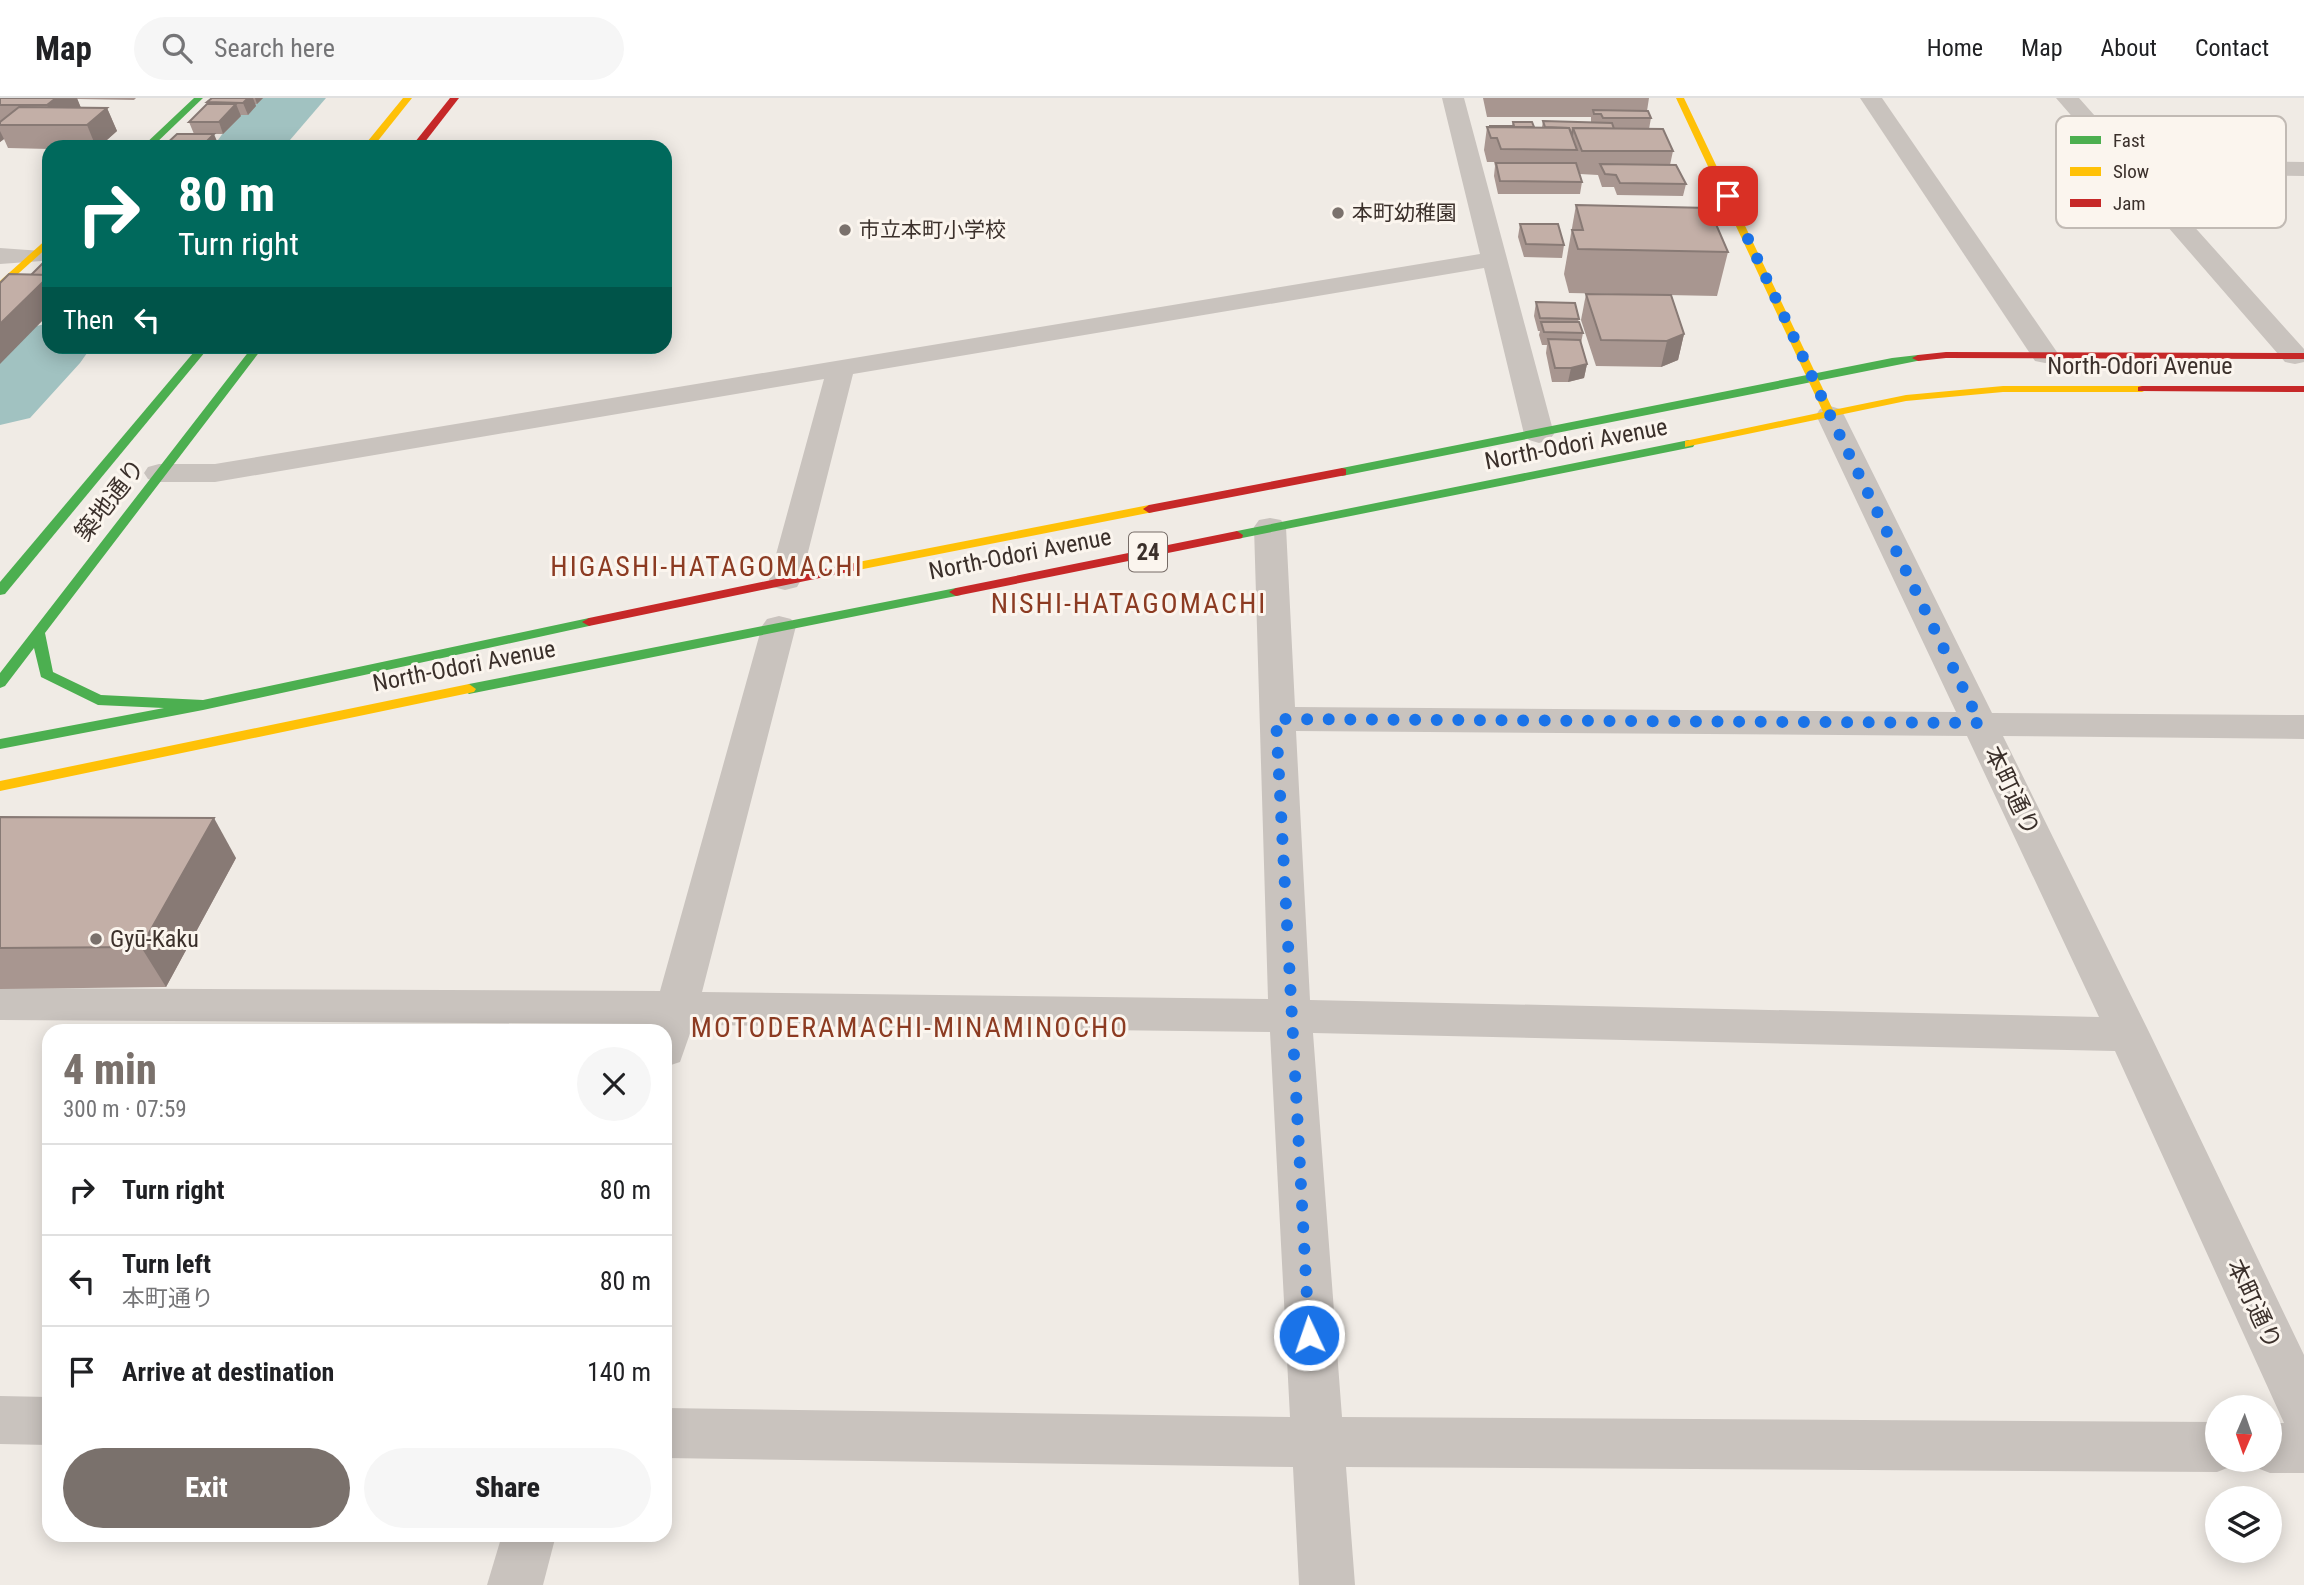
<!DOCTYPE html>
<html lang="en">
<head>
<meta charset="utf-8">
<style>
	:root { --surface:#fff; --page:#f6f6f6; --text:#202124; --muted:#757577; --line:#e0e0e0; --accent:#7a716c }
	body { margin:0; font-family:"Roboto Condensed","Noto Sans JP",sans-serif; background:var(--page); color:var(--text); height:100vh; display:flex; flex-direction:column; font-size:26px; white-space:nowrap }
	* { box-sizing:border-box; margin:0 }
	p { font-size:23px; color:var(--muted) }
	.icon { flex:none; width:38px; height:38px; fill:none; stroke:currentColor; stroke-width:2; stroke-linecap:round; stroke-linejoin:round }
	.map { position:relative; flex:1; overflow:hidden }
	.drawer { position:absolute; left:42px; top:926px; width:630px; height:518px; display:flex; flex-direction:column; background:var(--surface); border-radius:21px; box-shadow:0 4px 18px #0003 }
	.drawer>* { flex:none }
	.hud { position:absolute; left:42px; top:42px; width:630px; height:214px; border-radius:21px; box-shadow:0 4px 18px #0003; background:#00695c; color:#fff; overflow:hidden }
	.needle { width:46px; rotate:182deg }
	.controls { position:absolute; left:2205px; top:1297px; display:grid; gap:14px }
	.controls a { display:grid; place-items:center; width:77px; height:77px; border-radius:50%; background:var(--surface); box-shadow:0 4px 18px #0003; font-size:35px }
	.pin { position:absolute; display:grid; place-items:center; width:60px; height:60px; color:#fff; margin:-30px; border-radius:14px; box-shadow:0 4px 10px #0006 }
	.me { position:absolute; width:77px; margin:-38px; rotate:357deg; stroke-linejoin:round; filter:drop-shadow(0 0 5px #0008) }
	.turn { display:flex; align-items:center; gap:24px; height:147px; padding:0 21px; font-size:32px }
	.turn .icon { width:91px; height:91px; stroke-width:2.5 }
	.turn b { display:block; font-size:49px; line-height:60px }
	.then { display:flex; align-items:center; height:66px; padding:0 21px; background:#0003; gap:14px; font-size:26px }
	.round { display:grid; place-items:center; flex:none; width:74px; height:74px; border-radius:37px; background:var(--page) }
	.headline { display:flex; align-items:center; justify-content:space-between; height:119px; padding:0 21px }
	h1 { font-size:42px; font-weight:800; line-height:52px; color:var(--accent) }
	.action { display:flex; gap:14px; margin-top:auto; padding:14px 21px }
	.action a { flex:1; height:80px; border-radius:42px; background:var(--accent); color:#fff; font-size:28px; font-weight:800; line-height:80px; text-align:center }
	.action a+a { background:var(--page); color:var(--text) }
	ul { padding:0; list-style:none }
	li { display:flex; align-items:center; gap:21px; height:91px; padding:0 21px; border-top:2px solid var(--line) }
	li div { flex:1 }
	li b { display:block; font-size:26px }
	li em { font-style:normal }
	header { display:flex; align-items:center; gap:42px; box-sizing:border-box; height:98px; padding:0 35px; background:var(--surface); border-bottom:2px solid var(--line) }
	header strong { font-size:33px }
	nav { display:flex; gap:38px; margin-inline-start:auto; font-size:24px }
	.search { width:490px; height:63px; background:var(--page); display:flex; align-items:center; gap:18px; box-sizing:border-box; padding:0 24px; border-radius:38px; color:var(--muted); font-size:26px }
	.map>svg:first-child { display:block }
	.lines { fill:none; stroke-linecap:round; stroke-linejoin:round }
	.river { fill:#a1c2c1; fill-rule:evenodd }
	.street { fill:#c9c3be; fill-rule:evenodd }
	.fast { fill:#4caf50; fill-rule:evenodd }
	.slow { fill:#ffc107; fill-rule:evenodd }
	.jam { fill:#c62828; fill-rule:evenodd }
	.wall { fill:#a89690 }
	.shaded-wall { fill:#887a75 }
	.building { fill:#c3afa7; stroke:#887a75; stroke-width:2 }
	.route { stroke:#1a73e8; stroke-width:12; stroke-dasharray:0 21.6 }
	.poi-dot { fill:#7a716c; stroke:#fbf5ee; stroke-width:2.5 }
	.labels { text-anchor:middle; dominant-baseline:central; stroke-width:6; stroke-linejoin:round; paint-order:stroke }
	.far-poi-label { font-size:21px; fill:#3b302b; stroke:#fbf5ee; text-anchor:start }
	.shield { fill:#fbf5ee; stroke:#756b66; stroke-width:2 }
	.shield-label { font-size:23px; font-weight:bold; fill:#3b302b }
	.street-label { font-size:24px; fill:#3b302b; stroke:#fbf5ee }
	.poi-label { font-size:24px; fill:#3b302b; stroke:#fbf5ee; text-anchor:start }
	.quarter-label { font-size:28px; letter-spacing:2px; fill:#8c3b22; stroke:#fbf5ee }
	.key { fill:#fbf5ee; stroke:#c1bab4; stroke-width:2 }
	.key-label { font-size:19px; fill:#3b302b }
</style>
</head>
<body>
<header>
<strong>Map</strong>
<div class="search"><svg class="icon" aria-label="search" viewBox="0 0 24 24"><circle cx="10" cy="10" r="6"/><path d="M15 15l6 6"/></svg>Search here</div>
<nav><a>Home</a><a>Map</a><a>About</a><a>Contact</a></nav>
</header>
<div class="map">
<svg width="2304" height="1487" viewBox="0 0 2304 1487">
	<rect width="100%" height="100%" fill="#f0ebe5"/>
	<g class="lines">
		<g class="river">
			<path d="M 258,0 L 326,0 L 284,49 L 213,49 L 223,35 Z"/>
			<path d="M 49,225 L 49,248 L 92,248 L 80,265 L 30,320 L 0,327 L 0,254 L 24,231 Z"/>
		</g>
		<g class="street">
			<path d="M 1442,0 L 1464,0 L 1554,336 L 1549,342 L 1539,345 L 1529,342 L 1524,336 L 1484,170 L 853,276 L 801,482 L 797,489 L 785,492 L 773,489 L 769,482 L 824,281 L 215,384 L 159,384 L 148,381 L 144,375 L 148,369 L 159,366 L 215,366 L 1480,156 Z"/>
			<path d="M 1860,0 L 1882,0 L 2059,257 L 2055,263 L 2045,265 L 2035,263 Z"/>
			<path d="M 2056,0 L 2079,0 L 2134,62 L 2304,64 L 2304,78 L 2147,76 L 2304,251 L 2304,264 L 2295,266 L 2285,264 Z"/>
			<path d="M 0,150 L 42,153 L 46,158 L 42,163 L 0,166 Z"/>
			<path d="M 1830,308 L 1840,311 L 1844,317 L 1992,615 L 2304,617 L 2304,641 L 2003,638 L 2150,936 L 2304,1257 L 2304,1375 L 2270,1375 L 2252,1368 L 2249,1362 L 2270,1362 L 2270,1325 L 2284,1325 L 2115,953 L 1313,935 L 1342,1319 L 2217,1324 L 2217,1362 L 2238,1362 L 2235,1367 L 2217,1374 L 1346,1369 L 1355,1487 L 1299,1487 L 1293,1369 L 665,1360 L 665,1310 L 1290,1319 L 1270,934 L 693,927 L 680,964 L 665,969 L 665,933 L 649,933 L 651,926 L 0,922 L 0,890 L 660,893 L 762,528 L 767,521 L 779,518 L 791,521 L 796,528 L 702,894 L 1268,901 L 1254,429 L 1259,422 L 1270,420 L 1281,422 L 1286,429 L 1295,609 L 1956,614 L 1816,317 L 1820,311 ZM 1296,633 L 1967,638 L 2099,919 L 1310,902 Z"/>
			<path d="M 0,1298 L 49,1299 L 49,1347 L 0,1346 Z"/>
			<path d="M 502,1437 L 556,1437 L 543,1487 L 487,1487 Z"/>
		</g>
		<g class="fast">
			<path d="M 194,0 L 203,0 L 152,49 L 142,49 Z"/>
			<path d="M 199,248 L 210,248 L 5,496 L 0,497 L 0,484 Z"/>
			<path d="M 253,248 L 264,248 L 45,535 L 53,574 L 101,597 L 203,602 L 589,520 L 596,524 L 589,528 L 203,612 L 0,651 L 0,641 L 164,610 L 98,607 L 41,579 L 34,550 L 5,588 L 0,590 L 0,575 Z"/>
			<path d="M 1918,257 L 1922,258 L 1922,262 L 1342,378 L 1336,374 L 1342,370 L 1892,260 Z"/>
			<path d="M 1689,342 L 1695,346 L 1693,349 L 1237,441 L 1231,437 L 1237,433 Z"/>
			<path d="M 956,490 L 961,491 L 961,497 L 469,596 L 462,591 L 469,586 Z"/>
		</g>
		<g class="slow">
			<path d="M 403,0 L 412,0 L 373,49 L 363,49 Z"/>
			<path d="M 1676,0 L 1684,0 L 1833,312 L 1906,297 L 2003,288 L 2142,288 L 2148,291 L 2142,294 L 2003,294 L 1906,303 L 1685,349 L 1685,343 L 1823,314 Z"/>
			<path d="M 49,139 L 49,148 L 0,192 L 0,183 Z"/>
			<path d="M 1149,407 L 1155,411 L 1153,414 L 853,473 L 846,469 L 853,465 Z"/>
			<path d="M 469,586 L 476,591 L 474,594 L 0,693 L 0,683 Z"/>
		</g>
		<g class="jam">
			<path d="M 450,0 L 459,0 L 421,49 L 411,49 Z"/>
			<path d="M 1946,254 L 2304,255 L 2304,261 L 1946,260 L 1918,263 L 1912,260 L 1918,257 Z"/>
			<path d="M 2142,288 L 2304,288 L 2304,294 L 2138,293 L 2138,289 Z"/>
			<path d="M 1342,370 L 1346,371 L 1346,377 L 1149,415 L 1143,411 L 1149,407 Z"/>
			<path d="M 1237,433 L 1243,437 L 1242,440 L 956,498 L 949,494 L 956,490 Z"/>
			<path d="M 853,465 L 860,469 L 858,472 L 589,528 L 582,524 L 589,520 Z"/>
		</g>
	</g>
	<g class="wall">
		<path d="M 0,0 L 136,0 L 134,2 L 77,1 L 81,10 L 107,10 L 117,33 L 99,49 L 49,49 L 49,51 L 8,50 L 4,41 L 0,44 Z"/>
		<path d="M 212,0 L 263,0 L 257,6 L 255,6 L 256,8 L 248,17 L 240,17 L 241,18 L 223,36 L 194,36 L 189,24 L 208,6 L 207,4 Z"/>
		<path d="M 1483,0 L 1649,0 L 1647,13 L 1651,20 L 1649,31 L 1673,53 L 1670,67 L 1686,86 L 1683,98 L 1617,97 L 1614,89 L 1602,89 L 1598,77 L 1580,76 L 1582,84 L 1580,96 L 1498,96 L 1494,78 L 1495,68 L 1494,64 L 1487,64 L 1484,52 L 1487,29 L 1512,28 L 1513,24 L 1534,29 L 1542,29 L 1543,23 L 1591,24 L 1591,19 L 1487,19 Z"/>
		<path d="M 1576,107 L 1728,154 L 1717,198 L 1569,195 L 1564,176 Z"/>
		<path d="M 1520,126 L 1564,147 L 1562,160 L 1524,159 L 1518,139 Z"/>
		<path d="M 1586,196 L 1684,236 L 1678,262 L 1661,269 L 1596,268 L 1581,222 Z"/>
		<path d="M 1536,204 L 1579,221 L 1578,224 L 1583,235 L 1581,245 L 1587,266 L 1584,280 L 1568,284 L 1552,284 L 1546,255 L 1547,247 L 1542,247 L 1539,237 L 1540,233 L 1538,233 L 1534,218 Z"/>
		<path d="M 0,719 L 236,760 L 166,889 L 0,891 Z"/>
	</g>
	<g class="shaded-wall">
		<path d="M 56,0 L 77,0 L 81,10 L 56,27 L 47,7 Z"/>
		<path d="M 248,0 L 253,0 L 256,8 L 248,17 L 243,5 Z"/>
		<path d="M 255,0 L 263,0 L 257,6 Z"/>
		<path d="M 236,6 L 241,18 L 223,36 L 219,24 Z"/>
		<path d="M 107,10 L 117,33 L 99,49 L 96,49 L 87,27 Z"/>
		<path d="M 0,33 L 4,41 L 0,44 Z"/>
		<path d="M 214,36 L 219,48 L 218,49 L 201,49 Z"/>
		<path d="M 49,178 L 49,216 L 0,266 L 0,226 Z"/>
		<path d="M 1684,236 L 1678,262 L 1661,269 L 1667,243 Z"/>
		<path d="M 1587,266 L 1584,280 L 1568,284 L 1571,270 Z"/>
		<path d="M 214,720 L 236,760 L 166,889 L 141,849 Z"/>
	</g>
	<g class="building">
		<path d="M 0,0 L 56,0 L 47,7 L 0,7 Z"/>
		<path d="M 212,0 L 248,0 L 243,5 L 207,4 Z"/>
		<path d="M 207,6 L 236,6 L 219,24 L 189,24 Z"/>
		<path d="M 19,9 L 107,10 L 87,27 L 0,27 L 0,24 Z"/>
		<path d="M 1593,12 L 1648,13 L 1651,20 L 1603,20 L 1601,16 L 1594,16 Z"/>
		<path d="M 1543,23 L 1612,25 L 1614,31 L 1573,30 L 1572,38 L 1569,30 L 1545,29 Z"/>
		<path d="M 1513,24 L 1532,24 L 1534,29 L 1490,29 L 1490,28 L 1514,28 Z"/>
		<path d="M 1487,29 L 1569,30 L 1577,52 L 1501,51 L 1497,40 L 1491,40 Z"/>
		<path d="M 1573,30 L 1663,31 L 1673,53 L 1582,53 Z"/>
		<path d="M 177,36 L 214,36 L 201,49 L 163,49 Z"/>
		<path d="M 1496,65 L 1576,65 L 1582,84 L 1500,83 Z"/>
		<path d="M 1600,66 L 1676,67 L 1686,86 L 1620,85 L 1616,77 L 1605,76 Z"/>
		<path d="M 1576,107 L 1709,110 L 1728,154 L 1578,151 L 1572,132 L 1583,132 Z"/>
		<path d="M 1520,126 L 1558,126 L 1564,147 L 1526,146 Z"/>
		<path d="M 49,159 L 49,177 L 31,177 Z"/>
		<path d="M 9,176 L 49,177 L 49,178 L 0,226 L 0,185 Z"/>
		<path d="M 1586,196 L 1671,197 L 1684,236 L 1667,243 L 1601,242 Z"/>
		<path d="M 1536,204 L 1575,205 L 1579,221 L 1540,220 Z"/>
		<path d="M 1541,224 L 1579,224 L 1583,235 L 1544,234 Z"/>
		<path d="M 1548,241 L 1580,242 L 1587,266 L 1571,270 L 1555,270 Z"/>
		<path d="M 0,719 L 214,720 L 141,849 L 0,850 Z"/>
	</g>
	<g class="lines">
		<path class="route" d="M 1309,1237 L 1276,621 L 1980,625 L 1830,317 L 1728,98"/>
	</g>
	<g class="poi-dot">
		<circle cx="1338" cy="115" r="7"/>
		<circle cx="845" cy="132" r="7"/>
		<circle cx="96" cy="841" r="7"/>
	</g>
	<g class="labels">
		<g class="far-poi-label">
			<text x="1352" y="115">本町幼稚園</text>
			<text x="859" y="132">市立本町小学校</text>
		</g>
		<rect class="shield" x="1129" y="434.5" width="38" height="39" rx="5"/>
		<g class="shield-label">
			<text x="1148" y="454">24</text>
		</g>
		<g class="street-label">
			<text x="2140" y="268">North-Odori Avenue</text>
			<text transform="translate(1576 346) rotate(-11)">North-Odori Avenue</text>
			<text transform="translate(110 402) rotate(-52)">築地通り</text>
			<text transform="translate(1020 456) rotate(-11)">North-Odori Avenue</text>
			<text transform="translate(464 568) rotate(-11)">North-Odori Avenue</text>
			<text transform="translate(2012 693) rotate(64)">本町通り</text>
			<text transform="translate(2254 1206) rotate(65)">本町通り</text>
		</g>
		<g class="poi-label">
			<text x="110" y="841">Gyū-Kaku</text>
		</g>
		<g class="quarter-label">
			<text x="707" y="468">HIGASHI-HATAGOMACHI</text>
			<text x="1129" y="505">NISHI-HATAGOMACHI</text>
			<text x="910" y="929">MOTODERAMACHI-MINAMINOCHO</text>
		</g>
	</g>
	<rect x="2056" y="18" width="230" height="112" rx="10" class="key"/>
	<rect x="2070" y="38" width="31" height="8" fill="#4caf50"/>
	<rect x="2070" y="69" width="31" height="9" fill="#ffc107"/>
	<rect x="2070" y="101" width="31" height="8" fill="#c62828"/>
	<g class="key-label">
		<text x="2113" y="49">Fast</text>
		<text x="2113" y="80">Slow</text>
		<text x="2113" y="112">Jam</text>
	</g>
</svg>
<div class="controls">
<a><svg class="needle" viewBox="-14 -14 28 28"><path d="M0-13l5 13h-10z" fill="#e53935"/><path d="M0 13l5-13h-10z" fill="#757577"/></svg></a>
<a><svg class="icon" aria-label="layers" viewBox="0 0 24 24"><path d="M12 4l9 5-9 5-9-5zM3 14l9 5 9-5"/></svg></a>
</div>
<div class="pin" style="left:1728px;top:98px;background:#d93025"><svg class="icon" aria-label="arrive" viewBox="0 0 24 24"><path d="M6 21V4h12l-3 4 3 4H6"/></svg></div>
<svg class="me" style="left:1309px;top:1237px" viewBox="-20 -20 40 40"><circle r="17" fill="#1a73e8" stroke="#fff" stroke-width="3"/><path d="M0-11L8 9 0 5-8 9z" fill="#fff"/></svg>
<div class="hud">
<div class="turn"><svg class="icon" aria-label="right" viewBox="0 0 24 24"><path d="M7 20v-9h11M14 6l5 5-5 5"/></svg><div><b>80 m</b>Turn right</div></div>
<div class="then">Then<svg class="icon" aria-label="left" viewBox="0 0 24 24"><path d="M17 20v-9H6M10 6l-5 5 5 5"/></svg></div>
</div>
<section class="drawer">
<div class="headline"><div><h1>4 min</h1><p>300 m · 07:59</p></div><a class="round"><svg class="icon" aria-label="close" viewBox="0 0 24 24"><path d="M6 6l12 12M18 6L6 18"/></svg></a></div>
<ul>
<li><svg class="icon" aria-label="right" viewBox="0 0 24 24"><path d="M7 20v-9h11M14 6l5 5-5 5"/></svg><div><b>Turn right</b></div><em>80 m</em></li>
<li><svg class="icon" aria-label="left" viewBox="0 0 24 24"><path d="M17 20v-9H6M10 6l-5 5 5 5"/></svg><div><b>Turn left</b><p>本町通り</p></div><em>80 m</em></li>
<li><svg class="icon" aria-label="arrive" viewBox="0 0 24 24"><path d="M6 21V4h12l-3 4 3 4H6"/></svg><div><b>Arrive at destination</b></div><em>140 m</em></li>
</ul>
<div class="action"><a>Exit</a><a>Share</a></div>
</section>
</div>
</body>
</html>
